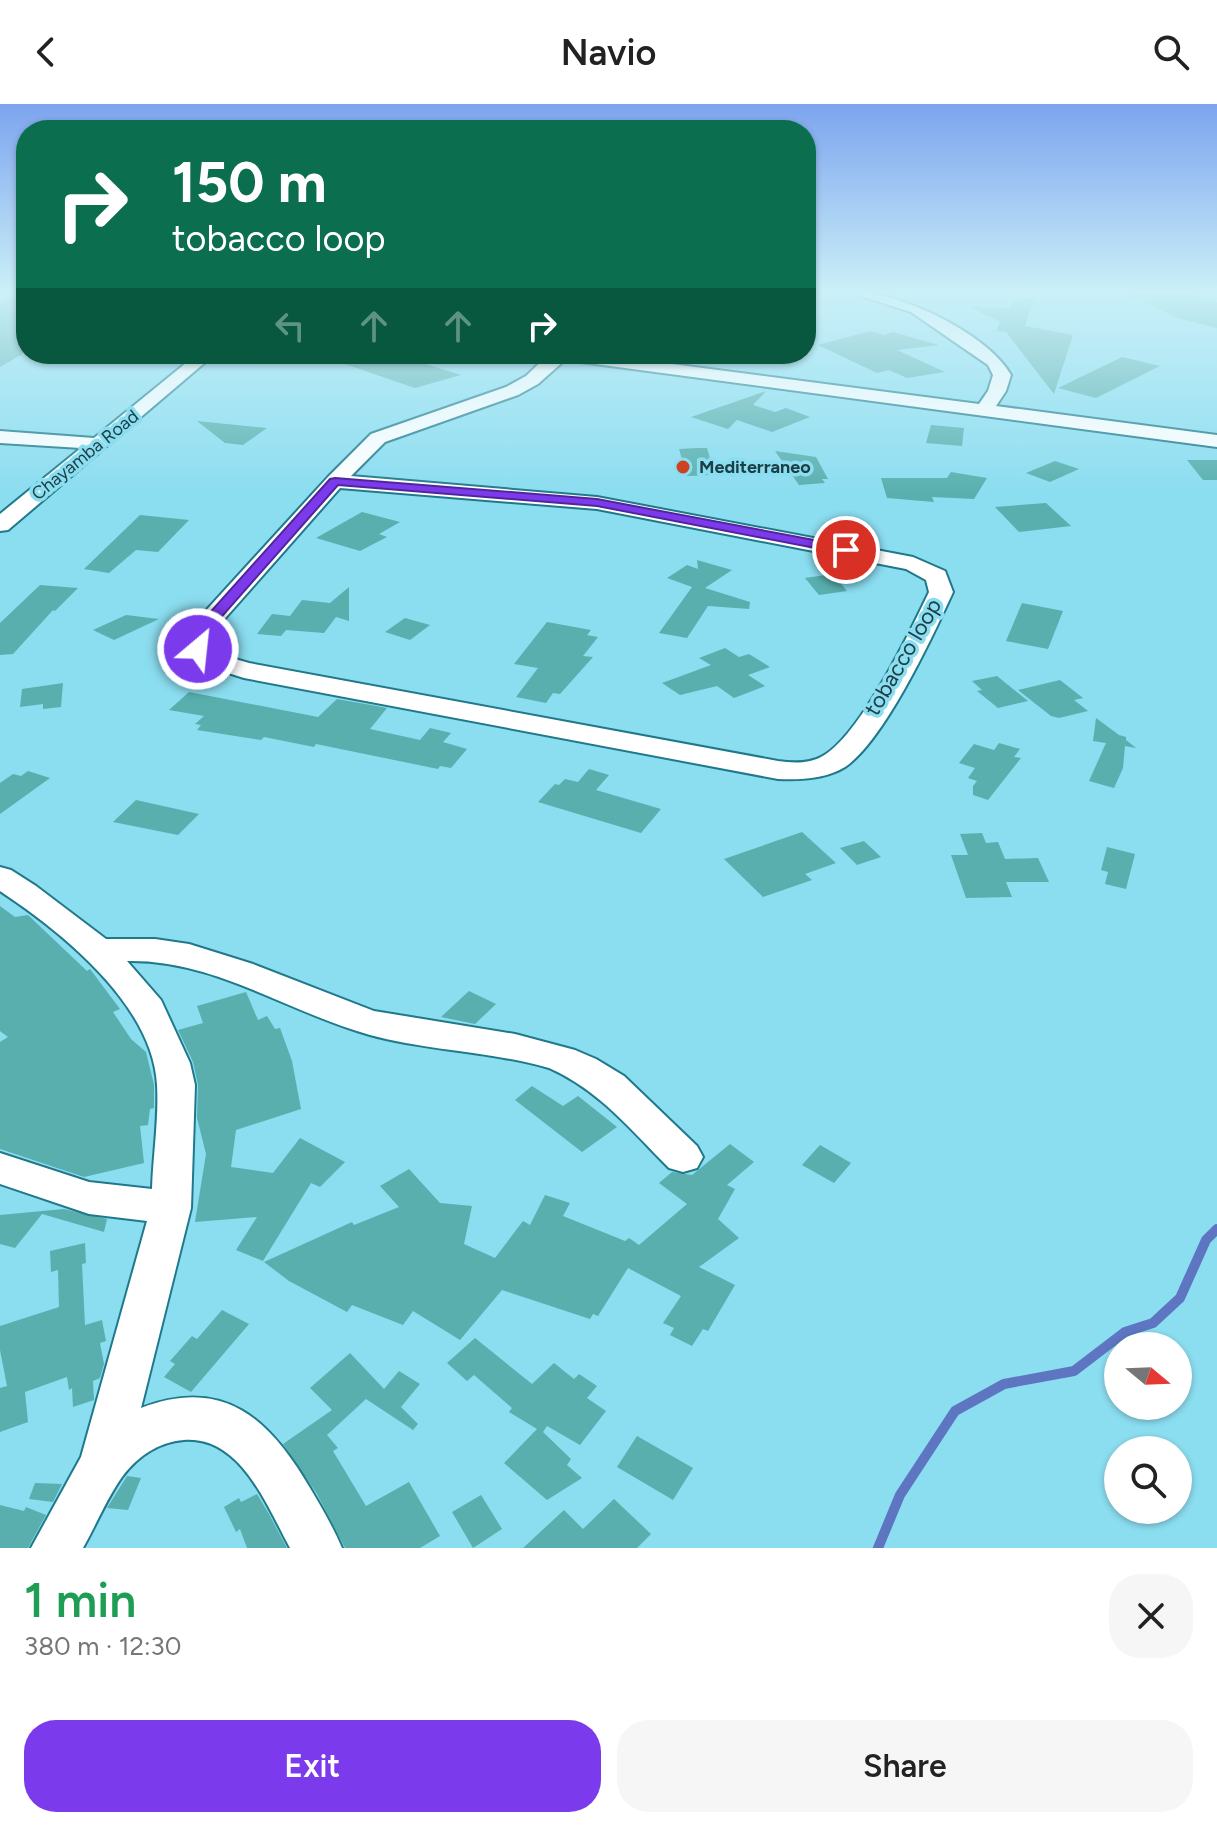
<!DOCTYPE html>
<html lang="en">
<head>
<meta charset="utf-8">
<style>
	:root { --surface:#fff; --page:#f6f6f6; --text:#222; --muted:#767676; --accent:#7c3aed }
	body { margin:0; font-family:Figtree,sans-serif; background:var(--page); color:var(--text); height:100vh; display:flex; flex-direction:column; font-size:30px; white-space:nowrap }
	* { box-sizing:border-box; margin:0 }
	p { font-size:26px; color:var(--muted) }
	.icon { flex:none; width:44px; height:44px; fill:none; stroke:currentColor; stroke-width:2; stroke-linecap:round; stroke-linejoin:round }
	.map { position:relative; height:1444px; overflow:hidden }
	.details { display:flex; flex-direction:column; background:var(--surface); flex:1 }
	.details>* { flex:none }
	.hud { position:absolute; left:16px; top:16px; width:800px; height:244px; border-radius:32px; box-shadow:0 2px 6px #0004; background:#0b6e4f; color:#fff; overflow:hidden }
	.needle { width:52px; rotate:109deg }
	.buttons { position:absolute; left:1104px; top:1228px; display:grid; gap:16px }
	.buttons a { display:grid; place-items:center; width:88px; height:88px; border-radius:50%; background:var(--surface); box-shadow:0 2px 6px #0004; font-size:40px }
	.pin { position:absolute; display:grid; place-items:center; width:68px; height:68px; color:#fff; margin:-34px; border:4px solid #fff; border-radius:50%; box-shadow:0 2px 8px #0007 }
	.me { position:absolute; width:88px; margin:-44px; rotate:28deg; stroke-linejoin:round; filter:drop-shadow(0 0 6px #0008) }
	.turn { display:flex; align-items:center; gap:28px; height:168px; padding:0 24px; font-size:36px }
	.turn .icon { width:104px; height:104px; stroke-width:2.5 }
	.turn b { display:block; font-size:56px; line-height:68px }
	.lanes { display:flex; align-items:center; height:76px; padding:0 24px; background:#0003; justify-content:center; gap:40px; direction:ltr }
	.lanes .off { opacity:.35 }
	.round { display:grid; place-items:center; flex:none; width:84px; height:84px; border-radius:32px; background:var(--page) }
	.headline { display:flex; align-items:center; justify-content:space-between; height:136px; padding:0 24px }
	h1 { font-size:48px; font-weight:600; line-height:60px; color:#1e9e55 }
	.primary-button { display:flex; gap:16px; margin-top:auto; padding:16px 24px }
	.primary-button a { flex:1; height:92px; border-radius:32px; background:var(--accent); color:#fff; font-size:32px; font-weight:600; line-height:92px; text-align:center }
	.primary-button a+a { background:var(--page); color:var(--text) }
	header { display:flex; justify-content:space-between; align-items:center; height:104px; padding:0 24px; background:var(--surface); font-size:36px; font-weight:600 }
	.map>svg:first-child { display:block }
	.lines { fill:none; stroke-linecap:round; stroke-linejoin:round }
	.stream { stroke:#5e75c2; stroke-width:10 }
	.building { fill:#58afae }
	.minor-casing { stroke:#20798a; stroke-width:4 }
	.minor { fill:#fff; fill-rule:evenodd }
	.route { fill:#7c3aed; stroke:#51269a; stroke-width:2 }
	.poi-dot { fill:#cc4223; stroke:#8bddf0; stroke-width:3 }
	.labels { text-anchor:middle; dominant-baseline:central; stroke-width:7; stroke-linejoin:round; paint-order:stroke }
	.far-street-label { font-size:18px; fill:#1c3e46; stroke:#8bddf0 }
	.far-poi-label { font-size:18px; font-weight:bold; fill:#1c3e46; stroke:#8bddf0; text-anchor:start }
	.street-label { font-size:22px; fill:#1c3e46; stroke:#8bddf0 }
</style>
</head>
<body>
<header><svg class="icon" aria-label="back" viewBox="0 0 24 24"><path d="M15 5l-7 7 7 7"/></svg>Navio<svg class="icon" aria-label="search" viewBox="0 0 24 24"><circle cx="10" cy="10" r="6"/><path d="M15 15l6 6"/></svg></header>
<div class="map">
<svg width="1217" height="1444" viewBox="0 0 1217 1444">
	<rect width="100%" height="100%" fill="#8bddf0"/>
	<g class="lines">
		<path class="stream" d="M 878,1444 L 900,1391 L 955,1307 L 1004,1280 L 1074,1267 L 1125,1228 L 1153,1219 L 1180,1194 L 1206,1136 L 1217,1125"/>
	</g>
	<g class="building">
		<path d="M 1123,188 L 1183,188 L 1217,198 L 1217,224 L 1178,214 Z"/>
		<path d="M 1016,193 L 1034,194 L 1025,222 L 1073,231 L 1054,290 L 1006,228 L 997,227 L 1000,218 L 968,202 L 1009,204 Z"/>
		<path d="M 8,194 L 26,194 L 26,248 L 0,263 L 0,200 Z"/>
		<path d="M 870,227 L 884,231 L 893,228 L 939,241 L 897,246 L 945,268 L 907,274 L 889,266 L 877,269 L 818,241 Z"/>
		<path d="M 325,250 L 394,250 L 461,271 L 415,284 L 324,253 Z"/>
		<path d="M 1122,253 L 1160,262 L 1096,294 L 1058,284 Z"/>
		<path d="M 766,287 L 753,301 L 775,308 L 786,304 L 810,313 L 772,328 L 737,316 L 728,325 L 691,313 Z"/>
		<path d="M 197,317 L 267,324 L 243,341 L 225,339 Z"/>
		<path d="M 931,321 L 964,324 L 962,342 L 926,339 Z"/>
		<path d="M 696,344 L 707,344 L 715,371 L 687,372 L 679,345 Z"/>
		<path d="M 775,347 L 816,353 L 828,375 L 822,375 L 825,379 L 799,381 Z"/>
		<path d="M 1187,356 L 1217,356 L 1217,376 L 1203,376 Z"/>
		<path d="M 1055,357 L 1079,365 L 1050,378 L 1026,369 Z"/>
		<path d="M 951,368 L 987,374 L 974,395 L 932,393 L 934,398 L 887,394 L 881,374 L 947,374 Z"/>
		<path d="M 1046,399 L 1071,422 L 1019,428 L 995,403 Z"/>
		<path d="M 362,408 L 400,418 L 379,430 L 387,433 L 360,447 L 316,434 Z"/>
		<path d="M 140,411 L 189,416 L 158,448 L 136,446 L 109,469 L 84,465 Z"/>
		<path d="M 697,456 L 732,466 L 705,484 L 750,498 L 749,505 L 708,502 L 687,534 L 659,529 L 692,483 L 667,474 L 687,461 L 698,465 Z"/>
		<path d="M 833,470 L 847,487 L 819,491 L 805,474 Z"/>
		<path d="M 40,481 L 78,484 L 55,507 L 53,506 L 13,550 L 0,551 L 0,519 Z"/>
		<path d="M 349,483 L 349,517 L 336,513 L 324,529 L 286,526 L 281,532 L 257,530 L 272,510 L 290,512 L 302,496 L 330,499 Z"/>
		<path d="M 1022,499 L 1063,507 L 1048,545 L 1006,537 Z"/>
		<path d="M 126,511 L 159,515 L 114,536 L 93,526 Z"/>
		<path d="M 405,514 L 430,521 L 410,536 L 385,528 Z"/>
		<path d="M 547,518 L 591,526 L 587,531 L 598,533 L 583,552 L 593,553 L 560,590 L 553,589 L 546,599 L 516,593 L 538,564 L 514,560 Z"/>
		<path d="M 725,544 L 739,553 L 749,550 L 770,563 L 748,571 L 765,582 L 734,594 L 717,582 L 680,591 L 662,579 L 711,561 L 699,554 Z"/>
		<path d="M 997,572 L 1028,597 L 998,604 L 977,587 L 982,586 L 972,577 Z"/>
		<path d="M 1060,576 L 1083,594 L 1074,596 L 1088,607 L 1059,614 L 1051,612 L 1018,586 Z"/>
		<path d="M 63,579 L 61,603 L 43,605 L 43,600 L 20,603 L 22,585 Z"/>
		<path d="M 189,588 L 318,613 L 337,595 L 371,601 L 387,604 L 370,625 L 420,636 L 430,624 L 451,629 L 443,638 L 467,645 L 451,664 L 440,662 L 438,665 L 316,640 L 314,643 L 264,633 L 261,636 L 197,626 L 201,621 L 195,620 L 204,612 L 169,606 Z"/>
		<path d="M 1096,614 L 1119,631 L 1126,633 L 1126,636 L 1136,644 L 1125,642 L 1123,664 L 1114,684 L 1089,677 L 1106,639 L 1093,637 Z"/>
		<path d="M 999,639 L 1020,645 L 1014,653 L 1021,654 L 988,696 L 973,691 L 973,682 L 977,677 L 968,674 L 975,664 L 959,659 L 974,640 L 994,646 Z"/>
		<path d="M 589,665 L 609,671 L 596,686 L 661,705 L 641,729 L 538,698 L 555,680 L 559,681 L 565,675 L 578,678 Z"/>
		<path d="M 28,667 L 50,674 L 0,710 L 0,679 L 13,670 L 21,672 Z"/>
		<path d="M 136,696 L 199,710 L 178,731 L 113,718 Z"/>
		<path d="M 802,728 L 836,759 L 805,770 L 812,776 L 763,793 L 724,755 Z"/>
		<path d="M 982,729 L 986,739 L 998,738 L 1005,755 L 1038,754 L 1049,778 L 1006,778 L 1012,793 L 966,794 L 951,751 L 968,751 L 960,730 Z"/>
		<path d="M 864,737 L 881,753 L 857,761 L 840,744 Z"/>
		<path d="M 1107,743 L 1135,750 L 1126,785 L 1105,780 L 1108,768 L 1101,766 Z"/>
		<path d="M 0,802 L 15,813 L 28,811 L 87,867 L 90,865 L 120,905 L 113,908 L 131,935 L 146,948 L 154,981 L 154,1004 L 150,1005 L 148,1021 L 140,1022 L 144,1059 L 84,1073 L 0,1045 L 0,938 L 8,933 L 0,927 Z"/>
		<path d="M 469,887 L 496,900 L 475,920 L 441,913 Z"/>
		<path d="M 246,888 L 258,916 L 267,912 L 275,925 L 280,924 L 292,957 L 301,1005 L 236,1026 L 231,1063 L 273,1069 L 300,1034 L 345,1058 L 320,1083 L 311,1079 L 263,1157 L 236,1146 L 257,1113 L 195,1118 L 206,1050 L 197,1014 L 198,981 L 193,958 L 178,926 L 203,919 L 197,902 Z"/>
		<path d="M 532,982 L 563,1002 L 578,992 L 617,1023 L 582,1048 L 515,996 Z"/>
		<path d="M 730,1040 L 754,1058 L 727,1081 L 735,1085 L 718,1115 L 739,1134 L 699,1163 L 735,1181 L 708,1227 L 703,1225 L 692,1242 L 670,1231 L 674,1224 L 663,1219 L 681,1192 L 628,1164 L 598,1212 L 593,1210 L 590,1215 L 502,1186 L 460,1236 L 413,1207 L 403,1221 L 352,1201 L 347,1208 L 289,1177 L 264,1158 L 352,1118 L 354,1121 L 399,1103 L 380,1082 L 409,1065 L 440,1099 L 472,1102 L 464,1140 L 495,1154 L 523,1117 L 530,1121 L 545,1091 L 570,1099 L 563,1112 L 625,1137 L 629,1134 L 639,1141 L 687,1100 L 659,1079 L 672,1068 L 692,1071 Z"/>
		<path d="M 820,1041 L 851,1059 L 834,1079 L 802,1061 Z"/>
		<path d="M 64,1105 L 107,1115 L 104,1128 L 42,1110 L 15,1144 L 0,1140 L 0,1111 Z"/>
		<path d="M 85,1139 L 86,1159 L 82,1160 L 85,1221 L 102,1216 L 106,1237 L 100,1239 L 104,1260 L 100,1274 L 93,1277 L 94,1296 L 73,1303 L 72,1284 L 69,1286 L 67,1273 L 25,1288 L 28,1318 L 0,1328 L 0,1284 L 7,1282 L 0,1246 L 0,1222 L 59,1203 L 58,1166 L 51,1168 L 50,1147 Z"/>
		<path d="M 222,1206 L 249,1220 L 191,1288 L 164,1273 L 175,1260 L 170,1257 L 192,1232 L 197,1235 Z"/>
		<path d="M 475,1234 L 532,1280 L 554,1259 L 574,1275 L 579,1270 L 597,1282 L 587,1294 L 606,1307 L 580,1341 L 547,1322 L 543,1328 L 571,1355 L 567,1361 L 582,1374 L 547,1396 L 504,1359 L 537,1325 L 509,1308 L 512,1304 L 474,1271 L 467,1277 L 447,1259 Z"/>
		<path d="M 350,1249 L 384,1285 L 399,1267 L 420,1280 L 401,1303 L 418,1320 L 413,1326 L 366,1295 L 327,1331 L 338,1344 L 333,1347 L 366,1402 L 409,1378 L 440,1432 L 420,1444 L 345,1444 L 317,1390 L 283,1340 L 332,1306 L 310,1284 Z"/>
		<path d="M 637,1332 L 693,1364 L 673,1396 L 617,1363 Z"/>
		<path d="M 127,1372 L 141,1374 L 128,1406 L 107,1404 Z"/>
		<path d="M 35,1379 L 62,1380 L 53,1398 L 29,1395 Z"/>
		<path d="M 257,1390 L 269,1410 L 287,1444 L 247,1444 L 240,1425 L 236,1428 L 224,1403 L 239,1394 L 241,1398 Z"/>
		<path d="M 481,1391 L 502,1425 L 473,1444 L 452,1408 Z"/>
		<path d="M 614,1395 L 651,1430 L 637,1444 L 523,1444 L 564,1406 L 583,1425 Z"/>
		<path d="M 0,1401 L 24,1407 L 26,1403 L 46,1411 L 28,1444 L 0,1444 Z"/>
	</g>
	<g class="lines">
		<defs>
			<g id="minor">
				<path d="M 856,188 C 901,188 989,231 1011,271 L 1006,287 L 996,302 L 1217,331 L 1217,343 L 565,256 L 538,280 L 518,291 L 385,338 L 351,372 L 597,393 L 913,453 L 945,467 L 953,488 C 933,532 884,637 845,663 C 826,675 800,676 778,675 L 244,574 L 200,560 L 186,545 L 186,537 L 201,512 L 328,373 L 371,330 L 506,283 L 526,272 L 549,250 L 595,250 L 979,300 L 988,287 L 993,271 L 988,261 L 911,208 L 858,191 ZM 340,384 L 597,405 L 906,465 L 926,476 L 929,488 C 910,528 859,634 821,653 C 808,660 792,659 778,657 L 249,559 L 218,550 L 210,543 L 210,537 L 220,520 Z"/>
				<path d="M 197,250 L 215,250 L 8,426 L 0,427 L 0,410 L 81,344 L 0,339 L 0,327 L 94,334 Z"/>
				<path d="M 0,763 L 11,766 L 36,782 L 106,835 L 155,835 L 189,840 L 253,860 L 374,907 L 515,930 L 575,946 L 596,955 L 624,972 L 697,1042 L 703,1053 L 697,1064 L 683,1068 L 669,1064 C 631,1026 599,986 549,964 C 490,947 428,947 370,931 C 287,908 214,855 127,857 L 161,896 L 190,959 L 195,981 L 191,1104 L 141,1304 C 225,1272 270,1316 310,1384 C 322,1404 333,1423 342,1444 L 290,1444 C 267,1402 241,1332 184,1336 C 158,1338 137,1353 122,1373 C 107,1394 96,1421 83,1444 L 31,1444 L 81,1353 L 147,1117 L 89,1110 L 0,1080 L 0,1049 L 89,1078 L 152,1085 C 153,1051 159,1015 157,981 C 153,901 62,828 0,787 Z"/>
			</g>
		</defs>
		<use href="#minor" class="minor-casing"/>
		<use href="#minor" class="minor"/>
	</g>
	<linearGradient id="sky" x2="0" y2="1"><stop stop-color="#7ca4ee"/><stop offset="0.48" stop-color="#cbf0f8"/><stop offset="1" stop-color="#cbf0f8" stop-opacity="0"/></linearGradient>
	<rect width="1217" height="390" fill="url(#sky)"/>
	<path class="route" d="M 335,374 L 597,395 L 846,442 L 853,446 L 846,450 L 597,402 L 338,381 L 216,519 L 206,537 L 204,548 L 193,548 L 190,537 L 205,514 L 330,375 Z"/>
	<circle class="poi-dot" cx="683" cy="363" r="8"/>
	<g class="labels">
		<g class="far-street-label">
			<text transform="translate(85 351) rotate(-39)">Chayamba Road</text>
		</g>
		<g class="far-poi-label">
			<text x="699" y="363">Mediterraneo</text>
		</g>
		<g class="street-label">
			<text transform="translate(903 553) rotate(-60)">tobacco loop</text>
		</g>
	</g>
</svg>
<div class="buttons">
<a><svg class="needle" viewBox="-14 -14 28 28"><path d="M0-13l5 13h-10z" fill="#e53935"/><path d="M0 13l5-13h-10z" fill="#767676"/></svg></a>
<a><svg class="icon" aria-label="search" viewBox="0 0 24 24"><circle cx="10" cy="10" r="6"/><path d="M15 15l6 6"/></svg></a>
</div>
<div class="pin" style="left:846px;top:446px;background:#d93025"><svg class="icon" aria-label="arrive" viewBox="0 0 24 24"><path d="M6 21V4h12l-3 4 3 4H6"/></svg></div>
<svg class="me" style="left:198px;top:545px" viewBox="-20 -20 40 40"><circle r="17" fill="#7c3aed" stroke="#fff" stroke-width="3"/><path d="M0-11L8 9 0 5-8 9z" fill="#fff"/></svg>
<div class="hud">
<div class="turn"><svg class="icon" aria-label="right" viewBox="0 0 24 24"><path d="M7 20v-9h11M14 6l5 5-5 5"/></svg><div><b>150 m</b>tobacco loop</div></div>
<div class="lanes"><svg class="icon off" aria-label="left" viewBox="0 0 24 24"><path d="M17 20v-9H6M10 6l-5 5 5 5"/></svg><svg class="icon off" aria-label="ahead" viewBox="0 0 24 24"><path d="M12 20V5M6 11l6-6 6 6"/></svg><svg class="icon off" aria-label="ahead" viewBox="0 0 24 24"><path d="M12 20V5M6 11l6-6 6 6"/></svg><svg class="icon" aria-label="right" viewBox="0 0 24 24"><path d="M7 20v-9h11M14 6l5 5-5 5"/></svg></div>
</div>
</div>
<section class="details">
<div class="headline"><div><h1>1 min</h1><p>380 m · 12:30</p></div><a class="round"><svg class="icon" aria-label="close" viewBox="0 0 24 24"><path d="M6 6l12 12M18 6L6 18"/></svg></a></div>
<div class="primary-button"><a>Exit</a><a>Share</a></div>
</section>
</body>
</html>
